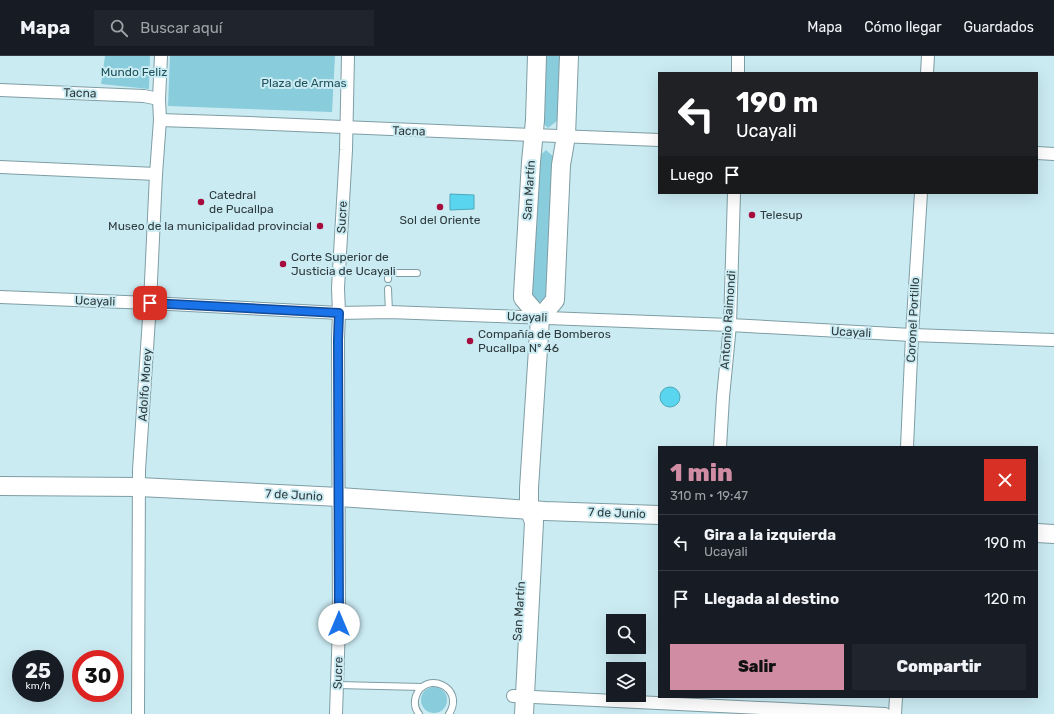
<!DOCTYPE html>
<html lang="es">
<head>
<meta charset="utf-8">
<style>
	:root { --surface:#171b24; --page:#20242c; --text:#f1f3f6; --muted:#9ea1a6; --line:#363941; --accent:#cf8ca3 }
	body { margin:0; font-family:Rubik,sans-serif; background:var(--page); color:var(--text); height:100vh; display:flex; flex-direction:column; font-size:15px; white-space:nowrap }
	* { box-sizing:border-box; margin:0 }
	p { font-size:13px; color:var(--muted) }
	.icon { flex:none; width:22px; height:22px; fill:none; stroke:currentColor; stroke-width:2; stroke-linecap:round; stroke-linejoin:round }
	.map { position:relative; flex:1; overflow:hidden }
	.side { position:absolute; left:658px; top:390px; width:380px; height:252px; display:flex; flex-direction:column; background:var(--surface); border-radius:0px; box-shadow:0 4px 16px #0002 }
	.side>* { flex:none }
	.hud { position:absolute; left:658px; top:16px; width:380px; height:122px; border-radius:0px; box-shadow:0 4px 16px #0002; background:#202124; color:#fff; overflow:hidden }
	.tools { position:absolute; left:606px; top:558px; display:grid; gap:8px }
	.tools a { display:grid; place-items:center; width:40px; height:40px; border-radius:0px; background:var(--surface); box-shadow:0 4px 16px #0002; font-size:20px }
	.speed { position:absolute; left:12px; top:594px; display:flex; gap:8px; font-size:20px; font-weight:700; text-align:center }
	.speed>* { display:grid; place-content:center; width:52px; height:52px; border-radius:50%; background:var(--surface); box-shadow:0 4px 16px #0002; line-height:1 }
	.speed small { font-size:10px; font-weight:400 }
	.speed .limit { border:6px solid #d22; background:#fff; color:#111 }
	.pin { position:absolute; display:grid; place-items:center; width:34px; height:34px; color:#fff; margin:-17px; border-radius:8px; box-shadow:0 2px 6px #0006 }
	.me { position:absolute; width:44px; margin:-22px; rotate:0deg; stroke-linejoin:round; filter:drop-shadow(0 0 3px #0008) }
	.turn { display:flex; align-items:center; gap:14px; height:84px; padding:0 12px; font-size:18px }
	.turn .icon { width:52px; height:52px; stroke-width:2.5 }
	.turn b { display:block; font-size:28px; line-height:34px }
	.then { display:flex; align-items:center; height:38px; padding:0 12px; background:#0003; gap:8px; font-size:15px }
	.round { display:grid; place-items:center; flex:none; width:42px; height:42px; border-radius:0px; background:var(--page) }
	.summary { display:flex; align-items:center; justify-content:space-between; height:68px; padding:0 12px }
	h1 { font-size:24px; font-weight:800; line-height:30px; color:var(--accent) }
	.action { display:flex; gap:8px; margin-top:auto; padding:8px 12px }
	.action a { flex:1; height:46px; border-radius:0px; background:var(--accent); color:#111; font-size:16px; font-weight:800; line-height:46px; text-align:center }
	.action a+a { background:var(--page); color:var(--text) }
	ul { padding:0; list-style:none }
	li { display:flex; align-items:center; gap:12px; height:56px; padding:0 12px; border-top:1px solid var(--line) }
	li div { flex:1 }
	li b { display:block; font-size:15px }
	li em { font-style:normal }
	header { display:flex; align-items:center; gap:24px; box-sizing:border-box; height:56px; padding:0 20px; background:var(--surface); border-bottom:1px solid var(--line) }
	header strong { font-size:19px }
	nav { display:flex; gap:22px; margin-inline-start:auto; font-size:14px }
	.search { width:280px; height:36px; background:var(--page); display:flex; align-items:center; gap:10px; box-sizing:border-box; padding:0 14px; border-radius:0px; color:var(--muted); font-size:15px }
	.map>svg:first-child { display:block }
	.green { fill:#89ccdb }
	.water { fill:#5ad5ef; stroke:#4da7ba }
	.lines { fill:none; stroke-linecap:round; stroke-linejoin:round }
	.lane-casing { stroke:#7f9da4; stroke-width:8 }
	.street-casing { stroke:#7f9da4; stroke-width:14 }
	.secondary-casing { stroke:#7f9da4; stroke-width:20 }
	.lane { stroke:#fff; stroke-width:6 }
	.street { stroke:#fff; stroke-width:12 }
	.secondary { stroke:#fff; stroke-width:18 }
	.route-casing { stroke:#114b97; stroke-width:10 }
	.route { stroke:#1a73e8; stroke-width:7 }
	.poi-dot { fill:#a60d3d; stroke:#cbebf3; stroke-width:1.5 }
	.labels { text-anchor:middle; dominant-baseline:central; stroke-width:4; stroke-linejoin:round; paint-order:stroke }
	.park-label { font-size:12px; fill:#1d525c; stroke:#cbebf3 }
	.street-label { font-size:12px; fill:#2e3b3e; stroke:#cbebf3 }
	.poi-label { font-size:12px; fill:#2e3b3e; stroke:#cbebf3; text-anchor:start }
</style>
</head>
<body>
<header>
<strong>Mapa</strong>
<div class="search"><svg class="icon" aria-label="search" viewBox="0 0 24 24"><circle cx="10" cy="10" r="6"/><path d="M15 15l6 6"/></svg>Buscar aquí</div>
<nav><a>Mapa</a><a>Cómo llegar</a><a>Guardados</a></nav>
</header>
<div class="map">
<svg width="1054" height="658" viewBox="0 0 1054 658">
	<rect width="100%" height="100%" fill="#cbebf3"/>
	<g class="green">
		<path d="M 105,0 L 150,0 L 149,33 L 101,28 Z"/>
		<path d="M 170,0 L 335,0 L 332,56 L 168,50 Z"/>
		<path d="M 543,0 L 564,0 L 562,61 L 548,72 L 542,66 Z"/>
		<path d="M 546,94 L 555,102 L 553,241 L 539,246 L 530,240 L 534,105 Z"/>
		<circle cx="434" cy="644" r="13"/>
	</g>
	<g class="water">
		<path d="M 450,138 L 474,139 L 474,153 L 450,154 Z"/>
		<circle cx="670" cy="341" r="10"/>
	</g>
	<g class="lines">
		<defs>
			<g id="lane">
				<path d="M 388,223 L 388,217 L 417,217"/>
				<path d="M 388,233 L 389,256"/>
				<path d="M 337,629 L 422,631"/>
				<path d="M 419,658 C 415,653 414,646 416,640 C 425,614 466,631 449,658"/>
			</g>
			<g id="street">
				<path d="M 738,17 L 738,0"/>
				<path d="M 927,17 L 928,0"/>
				<path d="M 0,34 L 144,40 L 159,43"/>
				<path d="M 160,64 L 250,67 L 533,79 L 659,84"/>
				<path d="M 1037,97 L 1054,98"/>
				<path d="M 0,111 L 156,118"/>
				<path d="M 0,241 L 150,247 L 339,257 L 389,256 L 730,269 L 912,279 L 1054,284"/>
				<path d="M 720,391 L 723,341 L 730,269 L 734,137"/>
				<path d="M 907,391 L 912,279 L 921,137"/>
				<path d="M 513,640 L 885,658"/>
				<path d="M 138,658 L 139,414 L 150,247 L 156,118 L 160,64 L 159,43 L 161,0"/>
				<path d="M 336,658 L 339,568 L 338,283 L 339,257 L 338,232 L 346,94 L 348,0"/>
				<path d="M 895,658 L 896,641"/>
			</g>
			<g id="secondary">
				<path d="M 537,0 L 535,64 L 531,106 L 523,238 L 523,242 L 540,262"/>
				<path d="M 0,430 L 139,431 L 339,441 L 545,455 L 659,459"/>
				<path d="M 1037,477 L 1054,478"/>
				<path d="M 524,658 L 534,466 L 529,453 L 529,432 L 540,262 L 555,244 L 561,109 L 566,80 L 569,0"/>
			</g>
		</defs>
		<use href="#lane" class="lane-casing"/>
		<use href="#street" class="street-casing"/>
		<use href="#secondary" class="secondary-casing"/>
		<use href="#lane" class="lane"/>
		<use href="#street" class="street"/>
		<use href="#secondary" class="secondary"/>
	</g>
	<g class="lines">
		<defs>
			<path id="route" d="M 150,247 L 339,257 L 338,284 L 339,568"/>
		</defs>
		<use href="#route" class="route-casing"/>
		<use href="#route" class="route"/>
	</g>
	<g class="poi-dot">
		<circle cx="201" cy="146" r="4"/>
		<circle cx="440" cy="151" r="4"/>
		<circle cx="752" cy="159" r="4"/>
		<circle cx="320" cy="170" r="4"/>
		<circle cx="283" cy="208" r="4"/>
		<circle cx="470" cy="285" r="4"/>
	</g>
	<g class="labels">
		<g class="park-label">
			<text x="134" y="16">Mundo Feliz</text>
			<text x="304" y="27">Plaza de Armas</text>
		</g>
		<g class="street-label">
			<text transform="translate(80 37) rotate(2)">Tacna</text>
			<text transform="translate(409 75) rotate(2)">Tacna</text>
			<text transform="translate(529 134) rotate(-86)">San Martín</text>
			<text transform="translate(342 161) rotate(-87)">Sucre</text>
			<text transform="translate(95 245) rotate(2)">Ucayali</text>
			<text transform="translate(527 261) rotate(2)">Ucayali</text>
			<text transform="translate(728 264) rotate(-86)">Antonio Raimondi</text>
			<text transform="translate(913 264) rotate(-87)">Coronel Portillo</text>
			<text transform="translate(851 276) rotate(3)">Ucayali</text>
			<text transform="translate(145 329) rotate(-86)">Adolfo Morey</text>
			<text transform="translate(294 439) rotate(3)">7 de Junio</text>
			<text transform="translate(617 457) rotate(2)">7 de Junio</text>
			<text transform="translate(519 555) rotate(-86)">San Martín</text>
			<text transform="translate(338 617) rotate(-88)">Sucre</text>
		</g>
		<g class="poi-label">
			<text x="209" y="139">Catedral<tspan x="209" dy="14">de Pucallpa</tspan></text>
			<text x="760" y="159">Telesup</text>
			<text x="440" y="164" text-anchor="middle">Sol del Oriente</text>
			<text x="312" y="170" text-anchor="end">Museo de la municipalidad provincial</text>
			<text x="291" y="201">Corte Superior de<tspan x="291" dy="14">Justicia de Ucayali</tspan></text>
			<text x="478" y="278">Compañía de Bomberos<tspan x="478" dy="14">Pucallpa Nº 46</tspan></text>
		</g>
	</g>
</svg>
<div class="tools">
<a><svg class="icon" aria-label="search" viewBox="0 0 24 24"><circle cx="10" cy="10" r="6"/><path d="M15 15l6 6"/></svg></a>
<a><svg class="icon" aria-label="layers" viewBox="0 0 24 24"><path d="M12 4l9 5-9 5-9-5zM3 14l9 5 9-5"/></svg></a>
</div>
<div class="speed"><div>25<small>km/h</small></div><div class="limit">30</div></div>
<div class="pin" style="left:150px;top:247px;background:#d93025"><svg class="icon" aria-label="arrive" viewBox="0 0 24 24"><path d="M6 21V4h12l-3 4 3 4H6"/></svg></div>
<svg class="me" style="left:339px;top:568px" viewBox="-20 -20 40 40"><circle r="19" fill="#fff"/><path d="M0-13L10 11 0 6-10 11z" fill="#1a73e8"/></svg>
<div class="hud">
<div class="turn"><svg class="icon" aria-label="left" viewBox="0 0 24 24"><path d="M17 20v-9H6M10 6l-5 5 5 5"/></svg><div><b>190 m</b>Ucayali</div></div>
<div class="then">Luego<svg class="icon" aria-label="arrive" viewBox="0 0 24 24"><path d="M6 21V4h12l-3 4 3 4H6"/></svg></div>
</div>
<section class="side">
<div class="summary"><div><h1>1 min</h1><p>310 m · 19:47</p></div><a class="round" style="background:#d93025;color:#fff"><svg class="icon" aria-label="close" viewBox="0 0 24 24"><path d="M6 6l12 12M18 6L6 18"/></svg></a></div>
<ul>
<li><svg class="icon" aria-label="left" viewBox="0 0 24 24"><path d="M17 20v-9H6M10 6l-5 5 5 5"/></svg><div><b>Gira a la izquierda</b><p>Ucayali</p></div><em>190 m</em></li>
<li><svg class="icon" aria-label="arrive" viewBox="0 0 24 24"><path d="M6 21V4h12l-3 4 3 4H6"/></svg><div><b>Llegada al destino</b></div><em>120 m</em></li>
</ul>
<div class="action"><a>Salir</a><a>Compartir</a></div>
</section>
</div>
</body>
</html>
